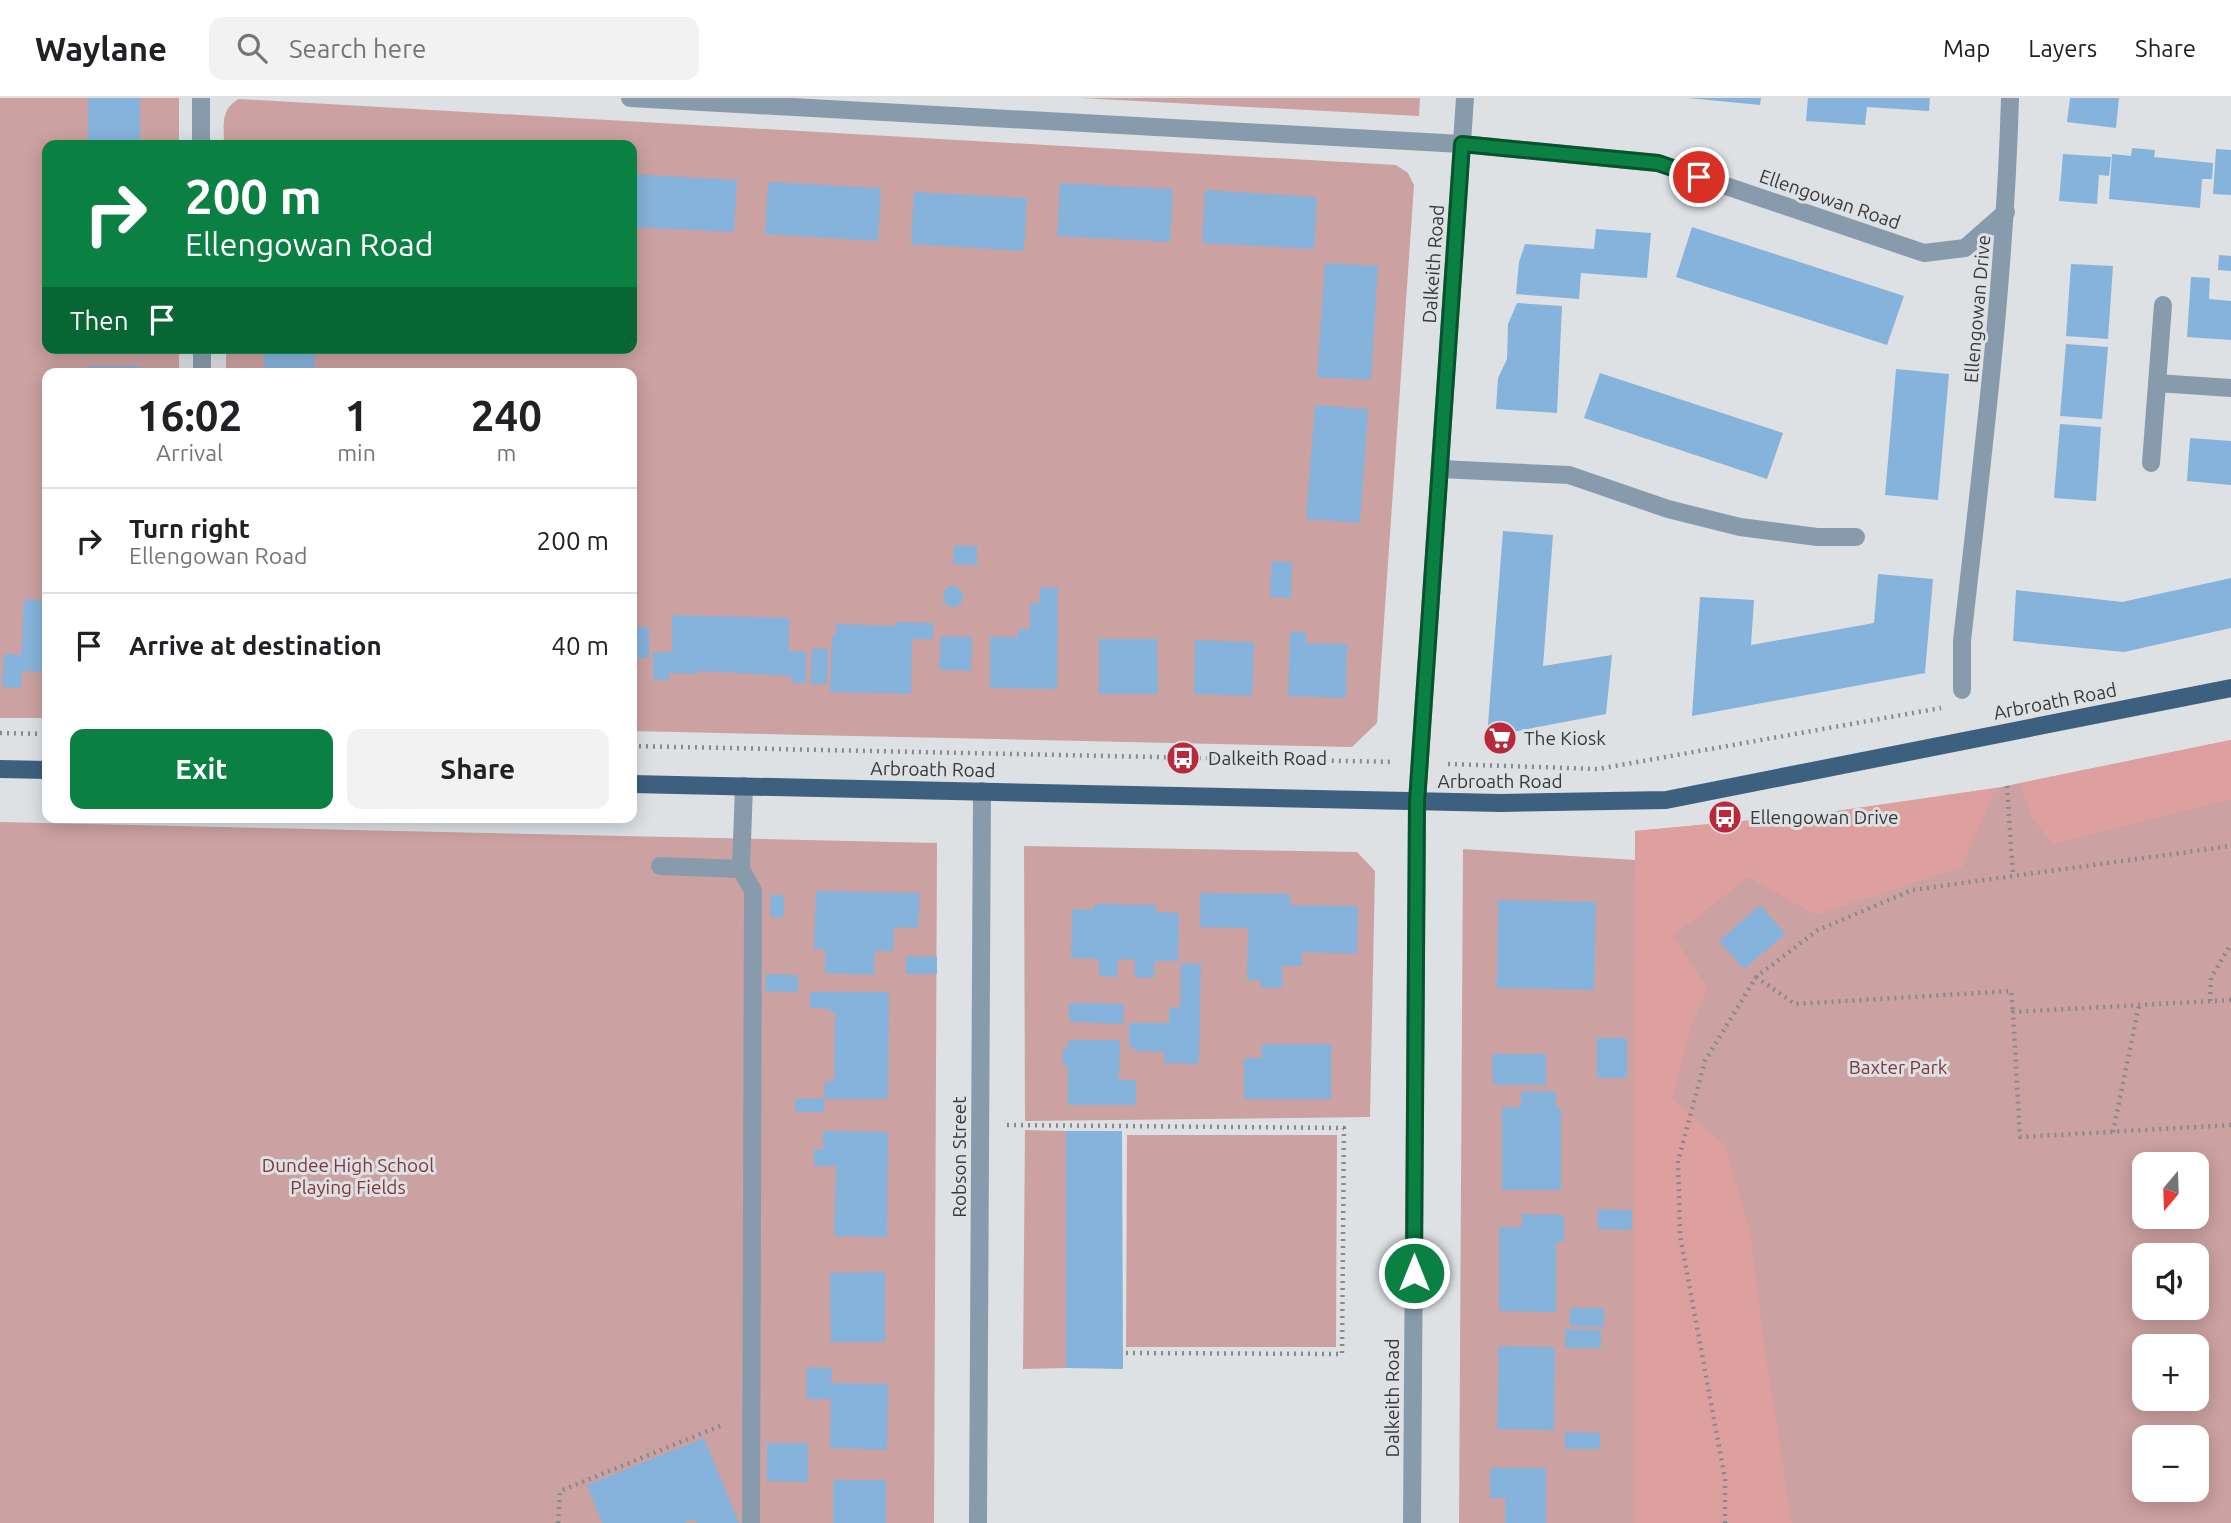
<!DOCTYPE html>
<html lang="en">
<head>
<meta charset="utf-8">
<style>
	:root { --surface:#fff; --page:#f2f2f2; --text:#202124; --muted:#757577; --line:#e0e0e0; --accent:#0b8043 }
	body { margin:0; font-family:Ubuntu,sans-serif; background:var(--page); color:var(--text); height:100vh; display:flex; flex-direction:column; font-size:26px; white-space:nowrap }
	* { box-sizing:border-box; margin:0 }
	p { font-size:23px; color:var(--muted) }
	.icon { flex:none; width:38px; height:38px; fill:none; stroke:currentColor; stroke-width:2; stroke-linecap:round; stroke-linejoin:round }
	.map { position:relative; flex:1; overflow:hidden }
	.details { position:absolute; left:42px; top:270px; width:595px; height:455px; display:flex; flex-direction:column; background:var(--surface); border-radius:14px; box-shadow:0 4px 18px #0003 }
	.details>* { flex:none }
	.hud { position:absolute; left:42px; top:42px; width:595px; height:214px; border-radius:14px; box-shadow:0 4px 18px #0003; background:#0b8043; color:#fff; overflow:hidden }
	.needle { width:46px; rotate:199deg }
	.controls { position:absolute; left:2132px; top:1054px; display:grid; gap:14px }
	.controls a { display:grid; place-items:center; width:77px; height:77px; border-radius:14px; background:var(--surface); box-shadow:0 4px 18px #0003; font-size:35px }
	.pin { position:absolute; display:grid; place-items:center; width:60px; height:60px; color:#fff; margin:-30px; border:4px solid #fff; border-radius:50%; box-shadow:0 2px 7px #0007 }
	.me { position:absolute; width:77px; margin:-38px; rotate:0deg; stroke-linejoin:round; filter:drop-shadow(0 0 5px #0008) }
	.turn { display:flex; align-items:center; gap:24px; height:147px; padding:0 28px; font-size:32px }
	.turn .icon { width:91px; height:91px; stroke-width:2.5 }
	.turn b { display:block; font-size:49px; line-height:60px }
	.then { display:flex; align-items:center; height:66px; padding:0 28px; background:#0003; gap:14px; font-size:26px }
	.eta { display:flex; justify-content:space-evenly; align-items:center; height:119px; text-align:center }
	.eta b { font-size:42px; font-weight:700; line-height:49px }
	.cta { display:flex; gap:14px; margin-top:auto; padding:14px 28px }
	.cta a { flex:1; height:80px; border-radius:14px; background:var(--accent); color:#fff; font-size:28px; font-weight:700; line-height:80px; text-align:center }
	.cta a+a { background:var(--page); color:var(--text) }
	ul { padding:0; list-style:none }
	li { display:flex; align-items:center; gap:21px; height:105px; padding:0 28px; border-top:2px solid var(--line) }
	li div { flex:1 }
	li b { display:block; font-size:26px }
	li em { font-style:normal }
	header { display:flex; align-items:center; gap:42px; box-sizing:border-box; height:98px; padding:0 35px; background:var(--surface); border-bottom:2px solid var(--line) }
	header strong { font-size:33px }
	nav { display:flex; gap:38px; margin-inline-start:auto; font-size:24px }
	.search { width:490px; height:63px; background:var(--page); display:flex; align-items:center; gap:18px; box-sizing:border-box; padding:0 24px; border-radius:14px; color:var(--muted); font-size:26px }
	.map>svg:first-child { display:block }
	.green { fill:#cca1a1; fill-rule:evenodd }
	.forest { fill:#de9f9f }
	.building { fill:#86b3db }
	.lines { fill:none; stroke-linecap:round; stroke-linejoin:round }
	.path { stroke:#878a8c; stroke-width:4.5; stroke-dasharray:2 5; stroke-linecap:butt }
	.minor { stroke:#889bac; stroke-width:18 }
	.major { stroke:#3e607f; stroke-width:18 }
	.route-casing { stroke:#07532c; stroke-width:18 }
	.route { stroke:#0b8043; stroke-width:12 }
	.labels { text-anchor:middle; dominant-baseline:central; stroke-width:6; stroke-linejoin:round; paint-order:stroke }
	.street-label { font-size:19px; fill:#37393a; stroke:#dde1e4 }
	.poi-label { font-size:19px; fill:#37393a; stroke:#dde1e4; text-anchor:start }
	.park-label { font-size:19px; fill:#82363a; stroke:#dde1e4 }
</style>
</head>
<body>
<header>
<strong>Waylane</strong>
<div class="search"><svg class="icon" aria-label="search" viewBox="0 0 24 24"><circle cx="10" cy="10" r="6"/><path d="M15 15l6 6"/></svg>Search here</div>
<nav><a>Map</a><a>Layers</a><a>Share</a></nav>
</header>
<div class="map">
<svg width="2231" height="1425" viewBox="0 0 2231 1425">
	<rect width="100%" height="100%" fill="#dde1e4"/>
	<g class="green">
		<path d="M 0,0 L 179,0 L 179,47 L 47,47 L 47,250 L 179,250 L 179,275 L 47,275 L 47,620 L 0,620 Z"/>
		<path d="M 1081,0 L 1420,0 L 1419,18 Z"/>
		<path d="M 239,1 L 1396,67 L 1408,75 L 1414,87 L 1377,625 L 1352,649 L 632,633 L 632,275 L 226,275 L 226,250 L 632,250 L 632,47 L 224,47 C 224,28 220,11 239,1 Z"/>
		<path d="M 2231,642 L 2231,1425 L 1459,1425 L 1463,751 L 1635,762 L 1635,733 L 1816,716 L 1996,690 ZM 2144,1066 L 2196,1066 L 2196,1118 L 2144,1118 ZM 2144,1157 L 2196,1157 L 2196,1209 L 2144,1209 ZM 2144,1248 L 2196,1248 L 2196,1300 L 2144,1300 ZM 2144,1339 L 2196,1339 L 2196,1391 L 2144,1391 Z"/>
		<path d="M 0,724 L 937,745 L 934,1425 L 0,1425 Z"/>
		<path d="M 1024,748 L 1357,754 L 1375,773 L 1370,1019 L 1025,1023 Z"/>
		<path d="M 1025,1032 L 1066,1033 L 1066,1270 L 1023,1271 Z"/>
		<path d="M 1127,1037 L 1337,1037 L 1336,1249 L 1126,1249 Z"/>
	</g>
	<g class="forest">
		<path d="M 2231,642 L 2231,701 L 2053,746 L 2032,720 L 2020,685 Z"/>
		<path d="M 1996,690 L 1962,769 L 1816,817 L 1748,779 L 1673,838 L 1708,890 L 1692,926 L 1672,1001 L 1725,1047 L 1750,1133 L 1764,1245 L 1792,1425 L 1633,1425 L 1635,733 L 1816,716 Z"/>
	</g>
	<g class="building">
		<rect x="88" y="0" width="52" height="47"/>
		<path d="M 1688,0 L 1761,0 L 1760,7 Z"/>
		<path d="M 1808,0 L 1930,0 L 1929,13 L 1867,9 L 1865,27 L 1806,23 Z"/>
		<path d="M 2070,0 L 2119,0 L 2116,30 L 2067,24 Z"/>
		<path d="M 334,44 L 359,45 L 359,47 L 334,47 Z"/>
		<path d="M 2132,50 L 2155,52 L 2154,59 L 2213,65 L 2212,81 L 2202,81 L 2200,110 L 2109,101 L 2112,56 L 2131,58 Z"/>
		<path d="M 2216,51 L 2231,52 L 2231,97 L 2213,96 Z"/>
		<path d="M 2063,56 L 2111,59 L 2109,78 L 2099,77 L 2097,106 L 2059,103 Z"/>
		<path d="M 632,76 L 737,82 L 734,134 L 632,129 Z"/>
		<path d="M 768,84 L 881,90 L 878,143 L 765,136 Z"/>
		<path d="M 1060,85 L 1173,91 L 1170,144 L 1057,138 Z"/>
		<path d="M 1205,92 L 1317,99 L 1314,151 L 1202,145 Z"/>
		<path d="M 914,94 L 1027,100 L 1024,153 L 911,146 Z"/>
		<path d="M 1692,129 L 1904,198 L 1887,247 L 1676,179 Z"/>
		<path d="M 1596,131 L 1651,135 L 1647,180 L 1581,175 L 1579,201 L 1516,196 L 1519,164 L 1525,146 L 1594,151 Z"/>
		<path d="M 2219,157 L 2231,158 L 2231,173 L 2218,172 Z"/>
		<path d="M 1325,165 L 1378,168 L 1371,282 L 1317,279 Z"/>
		<path d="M 2071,166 L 2113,168 L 2108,241 L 2066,238 Z"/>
		<path d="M 2191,179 L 2210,180 L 2209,201 L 2231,203 L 2231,242 L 2187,239 Z"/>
		<path d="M 1517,205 L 1562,208 L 1557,315 L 1496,311 L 1498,280 L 1507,261 L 1508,226 Z"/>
		<path d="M 2066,246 L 2108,249 L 2102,321 L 2060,318 Z"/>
		<rect x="264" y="250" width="51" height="25"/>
		<path d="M 88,268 L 140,268 L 140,275 L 89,275 Z"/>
		<path d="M 1896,271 L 1949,276 L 1938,402 L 1885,397 Z"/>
		<path d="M 1600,275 L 1783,335 L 1767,381 L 1584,320 Z"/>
		<path d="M 1315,307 L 1368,311 L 1360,425 L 1306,421 Z"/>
		<path d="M 2060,326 L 2101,329 L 2096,403 L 2054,400 Z"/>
		<path d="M 2190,340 L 2231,343 L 2231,387 L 2187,383 Z"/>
		<path d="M 1503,433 L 1553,437 L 1543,568 L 1612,557 L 1606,616 L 1487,639 Z"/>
		<path d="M 954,447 L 977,448 L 977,467 L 953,466 Z"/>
		<path d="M 1272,463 L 1292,464 L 1291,500 L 1270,499 Z"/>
		<path d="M 1878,476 L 1933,481 L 1925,575 L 1692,618 L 1700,499 L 1754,502 L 1751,547 L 1874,525 Z"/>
		<path d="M 2231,480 L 2231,530 L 2124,554 L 2013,543 L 2016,492 L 2122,504 Z"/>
		<path d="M 954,487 L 963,494 L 962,505 L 952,510 L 943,503 L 944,492 Z"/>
		<path d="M 1040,489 L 1058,490 L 1057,591 L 990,590 L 990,539 L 1018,539 L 1018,531 L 1030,531 L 1030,505 L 1039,506 Z"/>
		<path d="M 24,501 L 47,503 L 47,574 L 22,573 L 21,590 L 2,589 L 4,556 L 21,557 Z"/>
		<path d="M 672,517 L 789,520 L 789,553 L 806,554 L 806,585 L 792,585 L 791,578 L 698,573 L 698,576 L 669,575 L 669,582 L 653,582 L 653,554 L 672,554 Z"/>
		<path d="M 896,524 L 933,525 L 933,541 L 912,541 L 911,596 L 830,594 L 832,538 L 835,538 L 836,526 L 896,528 Z"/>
		<rect x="632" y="529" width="17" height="31"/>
		<path d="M 1290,534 L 1306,534 L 1306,545 L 1347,546 L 1346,600 L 1288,598 Z"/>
		<path d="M 941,538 L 972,539 L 971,573 L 939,572 Z"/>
		<path d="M 1099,541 L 1157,541 L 1158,596 L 1099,596 Z"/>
		<path d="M 1195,542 L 1254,544 L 1252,598 L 1194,596 Z"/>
		<path d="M 812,550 L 828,551 L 827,586 L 810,586 Z"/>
		<path d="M 816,793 L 920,795 L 918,830 L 894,829 L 893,853 L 875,853 L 874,877 L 825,875 L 825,851 L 814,851 Z"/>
		<path d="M 1200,795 L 1290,796 L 1290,807 L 1358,808 L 1357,856 L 1302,854 L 1302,868 L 1282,868 L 1282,890 L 1261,890 L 1261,883 L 1247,882 L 1248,830 L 1200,829 Z"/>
		<path d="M 771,797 L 784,797 L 784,819 L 770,819 Z"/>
		<path d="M 1498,802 L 1596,804 L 1594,892 L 1497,890 Z"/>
		<path d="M 1093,806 L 1156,807 L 1156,814 L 1179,815 L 1178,863 L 1155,863 L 1154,880 L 1134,879 L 1135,862 L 1118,861 L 1117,879 L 1099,878 L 1099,861 L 1071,860 L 1072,811 L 1094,812 Z"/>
		<path d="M 1760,807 L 1785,836 L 1744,871 L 1719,843 Z"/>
		<path d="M 906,858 L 937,859 L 937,876 L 906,876 Z"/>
		<path d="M 1181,865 L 1201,866 L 1199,966 L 1164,965 L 1164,954 L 1138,953 L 1129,948 L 1129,925 L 1169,925 L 1169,909 L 1180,910 Z"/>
		<path d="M 766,876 L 798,877 L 798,894 L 765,893 Z"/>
		<path d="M 810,894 L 889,894 L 888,1001 L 824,1001 L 825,983 L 834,983 L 835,915 L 824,910 L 810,910 Z"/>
		<path d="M 1069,905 L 1124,906 L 1123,926 L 1069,924 Z"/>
		<rect x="1597" y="940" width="30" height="40"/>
		<path d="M 1068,942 L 1120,942 L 1119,982 L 1136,982 L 1136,1007 L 1068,1007 L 1068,968 L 1063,967 L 1063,949 L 1068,950 Z"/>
		<path d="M 1262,946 L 1331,946 L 1331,1001 L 1244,1001 L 1244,960 L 1262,960 Z"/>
		<path d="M 1492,956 L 1546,956 L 1546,987 L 1493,987 Z"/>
		<path d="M 1521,993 L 1556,993 L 1556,1009 L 1561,1009 L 1561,1092 L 1502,1092 L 1502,1009 L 1521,1009 Z"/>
		<path d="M 824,1000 L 824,1014 L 795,1014 L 795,1001 Z"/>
		<path d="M 823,1033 L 888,1034 L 887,1139 L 834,1138 L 836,1068 L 814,1068 L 814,1051 L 823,1052 Z"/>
		<path d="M 1066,1033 L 1122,1033 L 1123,1271 L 1066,1270 Z"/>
		<path d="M 1598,1111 L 1632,1112 L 1632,1132 L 1598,1131 Z"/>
		<path d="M 1522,1116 L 1564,1117 L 1564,1144 L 1556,1144 L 1556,1214 L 1499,1213 L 1499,1129 L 1522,1129 Z"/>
		<path d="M 885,1174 L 885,1244 L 831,1244 L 830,1175 Z"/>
		<path d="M 1570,1210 L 1604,1210 L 1604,1229 L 1570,1228 Z"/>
		<path d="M 1565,1231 L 1601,1232 L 1601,1250 L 1565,1250 Z"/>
		<path d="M 1499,1248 L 1555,1249 L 1554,1332 L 1497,1331 Z"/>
		<path d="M 807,1269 L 832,1270 L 831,1285 L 888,1286 L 887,1352 L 830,1350 L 831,1301 L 806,1301 Z"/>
		<path d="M 1565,1334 L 1600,1335 L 1600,1351 L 1565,1351 Z"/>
		<path d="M 704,1340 L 739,1425 L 697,1425 L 695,1421 L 685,1425 L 602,1425 L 587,1387 Z"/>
		<path d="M 767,1345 L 808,1345 L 808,1384 L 767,1383 Z"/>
		<path d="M 1490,1370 L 1546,1370 L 1546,1425 L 1505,1425 L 1505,1400 L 1490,1400 Z"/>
		<rect x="833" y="1382" width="53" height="43"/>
	</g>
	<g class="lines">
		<g class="path">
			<path d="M 0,635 L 47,636"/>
			<path d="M 632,648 L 1394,664"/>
			<path d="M 1448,666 L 1598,671 L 1941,610"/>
			<path d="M 2007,688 L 2013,778"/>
			<path d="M 1756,879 L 1795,906 L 2011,893 L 2013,914"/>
			<path d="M 2231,902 L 2013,914 L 2020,1039 L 2231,1027"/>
			<path d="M 2210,903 L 2211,880 L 2231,846"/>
			<path d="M 1007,1027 L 1344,1030 L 1342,1256 L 1126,1255"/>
			<path d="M 2113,1034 L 2139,907"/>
			<path d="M 558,1425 L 560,1393 L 725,1326"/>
			<path d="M 1725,1425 L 1725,1381 L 1680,1137 L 1678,1063 L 1705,963 L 1756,879 L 1818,832 L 1912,792 L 2231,748"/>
		</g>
		<g class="minor">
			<path d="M 201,0 L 201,47"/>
			<path d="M 630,0 L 1462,46 L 1658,65 L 1924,155 L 1965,150 L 2006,114"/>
			<path d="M 202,250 L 202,275"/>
			<path d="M 2157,285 L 2231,290"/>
			<path d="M 2151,365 L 2163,207"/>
			<path d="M 1440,371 L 1569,377 L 1668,411 L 1740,429 L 1817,439 L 1856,439"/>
			<path d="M 1962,592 L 1962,543 C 1982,362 2005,182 2010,0"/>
			<path d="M 660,768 L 741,771 L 744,688"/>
			<path d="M 741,771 L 753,793 L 751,1425"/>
			<path d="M 978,1425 L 982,693"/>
			<path d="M 1412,1425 L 1417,704 L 1465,0"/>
		</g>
		<g class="major">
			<path d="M 0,671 L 47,672"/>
			<path d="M 632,686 L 1501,705 L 1666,702 L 2231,590"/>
		</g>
	</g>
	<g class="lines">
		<defs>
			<path id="route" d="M 1414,1175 L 1417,704 L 1462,46 L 1658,65 L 1699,79"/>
		</defs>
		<use href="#route" class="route-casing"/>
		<use href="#route" class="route"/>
	</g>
	<defs>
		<symbol id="supermarket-disc" viewBox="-11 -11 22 22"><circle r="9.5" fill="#b9283b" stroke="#dde1e4"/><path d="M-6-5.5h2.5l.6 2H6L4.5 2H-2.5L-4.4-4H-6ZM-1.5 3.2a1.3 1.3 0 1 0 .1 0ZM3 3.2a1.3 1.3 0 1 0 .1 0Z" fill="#fff"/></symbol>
		<symbol id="bus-disc" viewBox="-11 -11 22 22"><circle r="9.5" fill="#b9283b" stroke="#dde1e4"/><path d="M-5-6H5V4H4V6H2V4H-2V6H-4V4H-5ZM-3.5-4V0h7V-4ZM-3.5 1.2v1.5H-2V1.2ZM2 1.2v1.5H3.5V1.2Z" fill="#fff"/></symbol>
	</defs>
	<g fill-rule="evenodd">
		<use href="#supermarket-disc" x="1481" y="621" width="38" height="38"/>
		<use href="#bus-disc" x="1164" y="641" width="38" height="38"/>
		<use href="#bus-disc" x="1706" y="700" width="38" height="38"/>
	</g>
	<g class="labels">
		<g class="street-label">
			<text transform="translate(1830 101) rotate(19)">Ellengowan Road</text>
			<text transform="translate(1433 166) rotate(-86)">Dalkeith Road</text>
			<text transform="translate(1977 211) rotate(-85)">Ellengowan Drive</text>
			<text transform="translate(2055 603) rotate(-11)">Arbroath Road</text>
			<text transform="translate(933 671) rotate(1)">Arbroath Road</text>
			<text x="1500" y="683">Arbroath Road</text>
			<text transform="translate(959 1059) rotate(-90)">Robson Street</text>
			<text transform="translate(1392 1300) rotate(-90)">Dalkeith Road</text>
		</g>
		<g class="poi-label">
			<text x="1524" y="640">The Kiosk</text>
			<text x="1208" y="660">Dalkeith Road</text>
			<text x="1750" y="719">Ellengowan Drive</text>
		</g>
		<g class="park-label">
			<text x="1898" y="969">Baxter Park</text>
			<text x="348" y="1067">Dundee High School<tspan x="348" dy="22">Playing Fields</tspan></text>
		</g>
	</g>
</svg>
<div class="controls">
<a><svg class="needle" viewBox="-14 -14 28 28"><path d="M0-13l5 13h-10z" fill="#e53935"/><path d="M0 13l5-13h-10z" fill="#757577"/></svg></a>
<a><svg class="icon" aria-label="sound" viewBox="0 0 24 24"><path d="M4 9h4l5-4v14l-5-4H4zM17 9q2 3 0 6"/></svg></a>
<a>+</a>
<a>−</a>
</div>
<div class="pin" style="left:1699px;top:79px;background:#d93025"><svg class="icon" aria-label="arrive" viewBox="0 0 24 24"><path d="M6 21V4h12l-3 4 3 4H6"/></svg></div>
<svg class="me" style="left:1414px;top:1175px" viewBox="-20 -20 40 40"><circle r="17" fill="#0b8043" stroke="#fff" stroke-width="3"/><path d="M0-11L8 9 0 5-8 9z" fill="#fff"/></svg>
<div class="hud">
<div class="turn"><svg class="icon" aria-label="right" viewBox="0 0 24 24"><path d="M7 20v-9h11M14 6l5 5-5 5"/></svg><div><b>200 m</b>Ellengowan Road</div></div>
<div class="then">Then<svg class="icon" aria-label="arrive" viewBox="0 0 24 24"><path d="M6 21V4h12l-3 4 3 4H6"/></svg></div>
</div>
<section class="details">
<div class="eta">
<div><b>16:02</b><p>Arrival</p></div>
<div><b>1</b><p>min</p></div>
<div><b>240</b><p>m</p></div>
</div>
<ul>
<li><svg class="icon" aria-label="right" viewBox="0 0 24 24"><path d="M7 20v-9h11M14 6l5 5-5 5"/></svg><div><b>Turn right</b><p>Ellengowan Road</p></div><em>200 m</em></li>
<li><svg class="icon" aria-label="arrive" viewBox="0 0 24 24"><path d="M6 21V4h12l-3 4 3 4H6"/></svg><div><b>Arrive at destination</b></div><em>40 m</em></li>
</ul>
<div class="cta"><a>Exit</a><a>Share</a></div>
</section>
</div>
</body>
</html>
